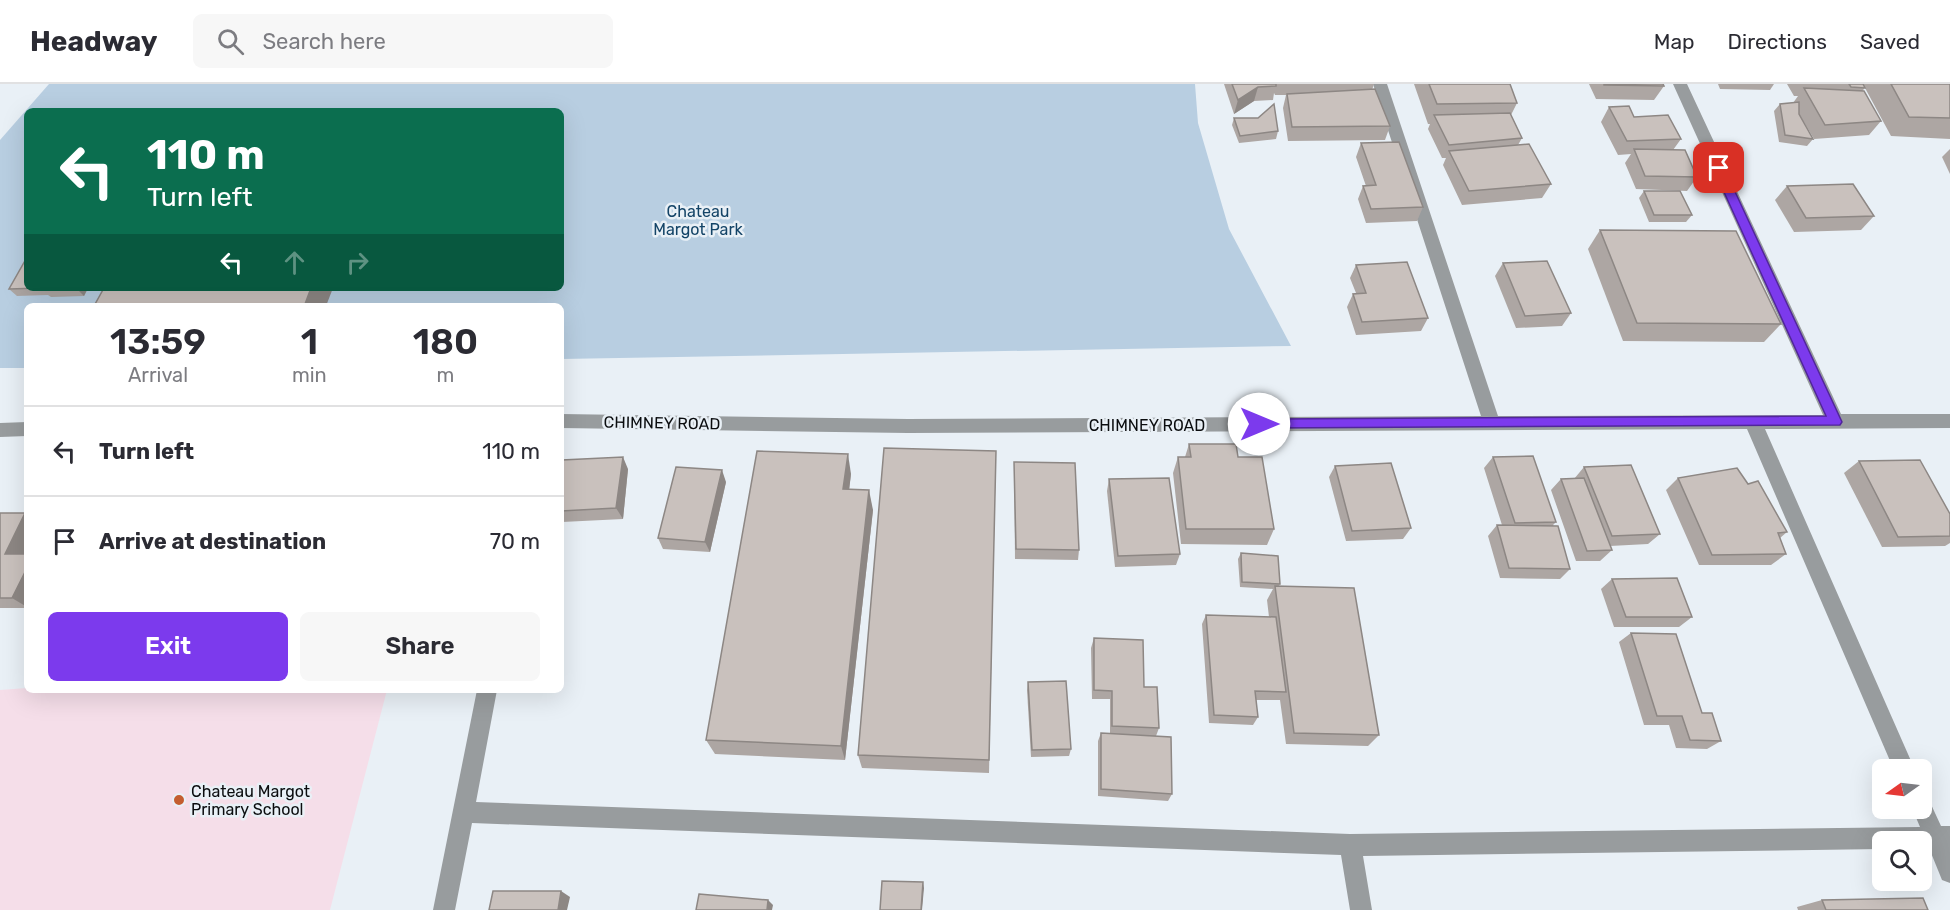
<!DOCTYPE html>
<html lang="en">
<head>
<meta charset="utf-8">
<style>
	:root { --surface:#fff; --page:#f7f7f7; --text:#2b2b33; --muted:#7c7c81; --line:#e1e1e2; --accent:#7c3aed }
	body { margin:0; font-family:Rubik,sans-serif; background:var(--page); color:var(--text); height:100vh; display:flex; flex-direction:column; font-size:22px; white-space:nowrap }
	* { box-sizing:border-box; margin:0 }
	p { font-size:20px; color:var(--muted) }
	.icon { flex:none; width:33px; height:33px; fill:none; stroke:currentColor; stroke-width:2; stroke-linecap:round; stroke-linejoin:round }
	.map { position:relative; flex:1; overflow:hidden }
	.details { position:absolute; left:24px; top:219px; width:540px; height:390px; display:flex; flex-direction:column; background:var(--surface); border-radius:9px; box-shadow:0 6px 24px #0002 }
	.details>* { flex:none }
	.guide { position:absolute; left:24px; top:24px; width:540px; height:183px; border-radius:9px; box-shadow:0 6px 24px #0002; background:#0b6e4f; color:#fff; overflow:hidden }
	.needle { width:39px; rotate:256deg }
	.tools { position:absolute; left:1872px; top:675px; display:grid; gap:12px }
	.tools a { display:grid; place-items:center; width:60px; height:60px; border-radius:9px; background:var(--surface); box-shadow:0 6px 24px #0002; font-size:30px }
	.pin { position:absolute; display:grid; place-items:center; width:51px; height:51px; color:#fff; margin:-26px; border-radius:12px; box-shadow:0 3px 9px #0006 }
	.me { position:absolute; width:66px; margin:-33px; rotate:90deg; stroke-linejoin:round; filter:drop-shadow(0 0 4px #0008) }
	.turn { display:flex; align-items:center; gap:21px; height:126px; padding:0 24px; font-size:27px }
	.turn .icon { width:78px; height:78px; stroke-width:2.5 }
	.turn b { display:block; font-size:42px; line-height:51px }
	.lanes { display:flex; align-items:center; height:57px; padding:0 24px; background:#0003; justify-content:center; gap:30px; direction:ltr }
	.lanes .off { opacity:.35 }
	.eta { display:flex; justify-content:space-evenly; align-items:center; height:102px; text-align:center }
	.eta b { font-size:36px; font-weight:600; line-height:42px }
	.action { display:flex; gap:12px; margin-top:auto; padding:12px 24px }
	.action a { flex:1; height:69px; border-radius:9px; background:var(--accent); color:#fff; font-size:24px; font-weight:600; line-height:69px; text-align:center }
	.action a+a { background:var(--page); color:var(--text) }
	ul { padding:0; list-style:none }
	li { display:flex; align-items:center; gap:18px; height:90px; padding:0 24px; border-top:2px solid var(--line) }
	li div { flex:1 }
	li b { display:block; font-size:22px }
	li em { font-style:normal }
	header { display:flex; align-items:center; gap:36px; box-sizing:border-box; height:84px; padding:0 30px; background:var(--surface); border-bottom:2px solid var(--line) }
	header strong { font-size:28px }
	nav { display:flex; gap:33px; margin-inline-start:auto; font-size:21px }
	.search { width:420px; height:54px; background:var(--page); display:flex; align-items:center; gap:15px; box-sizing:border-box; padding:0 21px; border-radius:9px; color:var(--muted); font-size:22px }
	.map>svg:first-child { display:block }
	.education { fill:#f5dee9 }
	.green { fill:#b8cee1; fill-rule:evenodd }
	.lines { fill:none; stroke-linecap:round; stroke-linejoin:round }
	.street { fill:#989c9e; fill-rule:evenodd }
	.wall { fill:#ada6a3 }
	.shaded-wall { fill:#8d8784 }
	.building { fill:#c9c1bd; stroke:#8d8784; stroke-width:1.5 }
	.route { fill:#7c3aed; stroke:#51269a; stroke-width:1.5 }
	.poi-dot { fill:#c45d2f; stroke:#e9f0f6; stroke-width:2 }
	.labels { text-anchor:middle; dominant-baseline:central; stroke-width:5; stroke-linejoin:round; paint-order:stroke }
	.park-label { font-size:16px; fill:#144467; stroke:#e9f0f6 }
	.street-label { font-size:16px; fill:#0b0d0f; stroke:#e9f0f6 }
	.poi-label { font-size:16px; fill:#0b0d0f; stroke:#e9f0f6; text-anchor:start }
</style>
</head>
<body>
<header>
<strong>Headway</strong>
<div class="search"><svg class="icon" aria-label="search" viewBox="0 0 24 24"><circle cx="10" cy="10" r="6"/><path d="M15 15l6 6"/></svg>Search here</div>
<nav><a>Map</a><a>Directions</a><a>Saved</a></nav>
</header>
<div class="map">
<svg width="1950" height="826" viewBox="0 0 1950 826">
	<rect width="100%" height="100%" fill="#e9f0f6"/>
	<path class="education" d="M 27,604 L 387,606 L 330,826 L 0,826 L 0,606 Z"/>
	<path class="green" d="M 49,0 L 1195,0 L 1198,39 L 1229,145 L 1291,262 L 561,275 L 561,222 L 27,222 L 27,284 L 0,284 L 0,56 ZM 27,27 L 561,27 L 561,204 L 27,204 Z"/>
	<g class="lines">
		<g class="street">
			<path d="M 1373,0 L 1387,0 L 1498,332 L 1823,331 L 1673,0 L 1687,0 L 1841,330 L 1950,330 L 1950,344 L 1765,345 L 1915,686 L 1894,686 L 1747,345 L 908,349 L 561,344 L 561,330 L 908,335 L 1481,332 Z"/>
			<path d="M 27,338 L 27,352 L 0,353 L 0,339 Z"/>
			<path d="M 477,606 L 497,606 L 476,718 L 1350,750 L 1920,743 L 1912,724 L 1922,724 L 1922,712 L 1929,716 L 1941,742 L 1950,742 L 1950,799 L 1942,796 L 1929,764 L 1922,764 L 1922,758 L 1882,758 L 1882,765 L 1363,772 L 1372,826 L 1350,826 L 1341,771 L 472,739 L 455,826 L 433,826 Z"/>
		</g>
	</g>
	<g class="wall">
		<path d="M 1224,0 L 1374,0 L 1372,6 L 1390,42 L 1385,56 L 1288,57 L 1283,24 L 1286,11 L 1275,11 L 1274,9 L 1273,16 L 1254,17 L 1234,30 Z"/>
		<path d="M 1414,0 L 1510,0 L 1517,19 L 1511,31 L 1522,54 L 1518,61 L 1551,100 L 1542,114 L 1462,121 L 1443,81 L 1446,74 L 1442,74 L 1428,45 L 1430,40 L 1428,40 Z"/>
		<path d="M 1589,0 L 1663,0 L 1664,2 L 1654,16 L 1596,15 Z"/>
		<path d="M 1718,0 L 1774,0 L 1770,6 L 1720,5 Z"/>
		<path d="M 1787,0 L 1950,0 L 1950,55 L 1891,52 L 1865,4 L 1862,7 L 1881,37 L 1869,51 L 1814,55 L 1799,30 L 1813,55 L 1807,62 L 1779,58 L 1774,27 L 1780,20 L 1793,19 L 1798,12 L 1794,12 Z"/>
		<path d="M 1609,23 L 1634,33 L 1681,55 L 1673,66 L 1697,93 L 1687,107 L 1636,105 L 1625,79 L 1631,70 L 1618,71 L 1601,38 Z"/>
		<path d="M 1234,34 L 1278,47 L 1276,55 L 1239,59 L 1232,41 Z"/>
		<path d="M 1361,59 L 1423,123 L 1417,137 L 1366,139 L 1358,115 L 1363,102 L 1366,102 L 1356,73 Z"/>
		<path d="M 1950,65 L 1950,90 L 1942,73 Z"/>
		<path d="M 1787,102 L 1874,132 L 1861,146 L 1794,148 L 1775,116 Z"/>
		<path d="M 1644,107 L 1692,131 L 1686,138 L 1649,138 L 1639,114 Z"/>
		<path d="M 1600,146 L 1781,240 L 1764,258 L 1623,257 L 1588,165 Z"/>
		<path d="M 1503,179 L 1571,229 L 1562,242 L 1516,244 L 1495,192 Z"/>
		<path d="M 1356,181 L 1428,234 L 1421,247 L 1356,251 L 1347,223 L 1353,210 L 1356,209 L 1350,194 Z"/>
		<path d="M 27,204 L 88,204 L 84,212 L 51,213 L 48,211 L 17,212 L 9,205 Z"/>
		<path d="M 104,204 L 326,222 L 94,222 Z"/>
		<path d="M 1189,360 L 1238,373 L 1274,445 L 1267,461 L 1181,460 L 1173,389 L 1178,373 L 1185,373 Z"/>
		<path d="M 996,367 L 989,689 L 862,684 L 858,671 Z"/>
		<path d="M 1493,373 L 1556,438 L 1553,441 L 1570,485 L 1560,495 L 1500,494 L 1488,452 L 1497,441 L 1502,441 L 1484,384 Z"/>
		<path d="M 1859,377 L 1950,430 L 1950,459 L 1945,462 L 1882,463 L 1844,389 Z"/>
		<path d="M 1014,378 L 1079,466 L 1078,476 L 1015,475 Z"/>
		<path d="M 1335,382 L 1411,444 L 1403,455 L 1346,457 L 1329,393 Z"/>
		<path d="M 1584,383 L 1660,450 L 1648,460 L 1610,462 L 1612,466 L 1600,477 L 1576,477 L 1551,406 L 1561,395 L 1574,395 Z"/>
		<path d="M 561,384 L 628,385 L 623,435 L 562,438 Z"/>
		<path d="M 851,390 L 849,405 L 873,426 L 845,676 L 715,670 L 706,656 Z"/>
		<path d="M 1678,394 L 1748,400 L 1787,448 L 1780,454 L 1786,470 L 1771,481 L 1699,481 L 1666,406 Z"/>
		<path d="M 1109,395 L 1180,470 L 1176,481 L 1115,483 L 1107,407 Z"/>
		<path d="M 726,398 L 710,468 L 663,465 L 658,454 Z"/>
		<path d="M 0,429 L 27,430 L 27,524 L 0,524 Z"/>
		<path d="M 1241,469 L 1280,500 L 1279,502 L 1379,651 L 1368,662 L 1286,660 L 1280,616 L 1256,616 L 1258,633 L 1253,641 L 1209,639 L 1202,540 L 1206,531 L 1269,533 L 1267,516 L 1273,505 L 1240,503 L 1238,475 Z"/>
		<path d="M 1612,495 L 1692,533 L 1679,543 L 1614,543 L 1601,505 Z"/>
		<path d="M 1631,549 L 1702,629 L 1721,657 L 1707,665 L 1676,664 L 1669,641 L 1644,641 L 1619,558 Z"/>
		<path d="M 1094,554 L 1144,603 L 1159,644 L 1156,652 L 1172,710 L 1168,717 L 1098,712 L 1098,657 L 1101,649 L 1110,649 L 1110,615 L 1092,615 L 1091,564 Z"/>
		<path d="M 1028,598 L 1071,665 L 1069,672 L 1031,673 L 1027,606 Z"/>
		<path d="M 1822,816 L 1928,826 L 1798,826 L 1797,823 Z"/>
	</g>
	<g class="shaded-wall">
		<path d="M 1258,3 L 1254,17 L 1234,30 L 1238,16 Z"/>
		<path d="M 77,204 L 88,204 L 84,212 L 77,205 Z"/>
		<path d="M 311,204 L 333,204 L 326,222 L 306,222 L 305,220 Z"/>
		<path d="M 848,370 L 851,390 L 847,424 L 843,405 Z"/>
		<path d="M 623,373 L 628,385 L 623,435 L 616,424 Z"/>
		<path d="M 722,386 L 726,398 L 710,468 L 705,458 Z"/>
		<path d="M 869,406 L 873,426 L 845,676 L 841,662 Z"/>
		<path d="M 25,429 L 27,430 L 27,471 L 5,470 Z"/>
		<path d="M 27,484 L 27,523 L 12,514 Z"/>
		<path d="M 923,798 L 924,804 L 922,826 L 921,826 Z"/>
		<path d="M 561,807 L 570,813 L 567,826 L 558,826 Z"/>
		<path d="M 768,816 L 773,821 L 772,826 L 767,826 Z"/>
	</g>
	<g class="building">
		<path d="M 1232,0 L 1276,0 L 1276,2 L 1258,3 L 1238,16 Z"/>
		<path d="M 1429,0 L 1510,0 L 1517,19 L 1437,20 Z"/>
		<path d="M 1604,0 L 1663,0 L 1664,2 L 1604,1 Z"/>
		<path d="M 1849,0 L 1863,0 L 1865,4 L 1851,3 Z"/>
		<path d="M 1891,0 L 1950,0 L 1950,34 L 1909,33 Z"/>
		<path d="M 1804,4 L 1864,7 L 1881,37 L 1825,41 Z"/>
		<path d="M 1375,5 L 1390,42 L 1292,43 L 1287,10 Z"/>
		<path d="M 1799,18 L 1799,30 L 1813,55 L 1785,51 L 1780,20 Z"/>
		<path d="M 1274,20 L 1278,47 L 1240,52 L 1234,34 L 1258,34 Z"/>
		<path d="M 1629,22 L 1634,33 L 1668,31 L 1681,55 L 1627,57 L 1609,23 Z"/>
		<path d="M 1510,29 L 1522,54 L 1449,61 L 1434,31 Z"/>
		<path d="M 1399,58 L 1423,123 L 1371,125 L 1363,102 L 1376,101 L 1361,59 Z"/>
		<path d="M 1529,60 L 1551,100 L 1469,107 L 1449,67 Z"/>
		<path d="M 1634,65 L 1685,66 L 1697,93 L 1645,92 Z"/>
		<path d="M 1853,100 L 1874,132 L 1806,134 L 1787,102 Z"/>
		<path d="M 1644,107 L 1680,107 L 1692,131 L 1654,131 Z"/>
		<path d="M 1600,146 L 1736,147 L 1781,240 L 1637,239 Z"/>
		<path d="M 26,175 L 27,204 L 41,204 L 9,205 Z"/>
		<path d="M 1547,177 L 1571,229 L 1525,232 L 1503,179 Z"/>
		<path d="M 1407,178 L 1428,234 L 1362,238 L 1353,210 L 1366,209 L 1356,181 Z"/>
		<path d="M 44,204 L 77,204 L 77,205 L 43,206 Z"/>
		<path d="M 104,204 L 311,204 L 305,220 L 94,222 Z"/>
		<path d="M 1189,360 L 1236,360 L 1238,373 L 1262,373 L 1274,445 L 1186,445 L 1178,373 L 1191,373 Z"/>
		<path d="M 884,364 L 996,367 L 989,676 L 858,671 Z"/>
		<path d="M 757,367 L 848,370 L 843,405 L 869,406 L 841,662 L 706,656 Z"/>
		<path d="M 1533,372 L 1556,438 L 1515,439 L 1493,373 Z"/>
		<path d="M 623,373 L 616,424 L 561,427 L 561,384 L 562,376 Z"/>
		<path d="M 1920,376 L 1950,430 L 1950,452 L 1898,453 L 1859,377 Z"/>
		<path d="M 1014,378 L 1075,379 L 1079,466 L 1016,465 Z"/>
		<path d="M 1391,379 L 1411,444 L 1352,447 L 1335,382 Z"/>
		<path d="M 1631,381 L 1660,450 L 1612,452 L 1584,383 Z"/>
		<path d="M 676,383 L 722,386 L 705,458 L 658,454 Z"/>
		<path d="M 1737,384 L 1748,400 L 1758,397 L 1787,448 L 1778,449 L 1786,470 L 1712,471 L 1678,394 Z"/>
		<path d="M 1169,394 L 1180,470 L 1118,472 L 1109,395 Z"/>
		<path d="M 1584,394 L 1612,466 L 1587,467 L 1561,395 Z"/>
		<path d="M 0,429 L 25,429 L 5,470 L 27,470 L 27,484 L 12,514 L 0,514 Z"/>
		<path d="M 1497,441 L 1558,442 L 1570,485 L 1509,484 Z"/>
		<path d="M 1241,469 L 1278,472 L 1280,500 L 1242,498 Z"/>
		<path d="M 1677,494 L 1692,533 L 1626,533 L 1612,495 Z"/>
		<path d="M 1275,502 L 1354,504 L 1379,651 L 1294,649 Z"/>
		<path d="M 1206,531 L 1276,533 L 1286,608 L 1255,607 L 1258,633 L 1214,631 Z"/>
		<path d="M 1631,549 L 1676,550 L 1702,629 L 1712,629 L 1721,657 L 1690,656 L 1682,632 L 1657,632 Z"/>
		<path d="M 1094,554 L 1143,556 L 1144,603 L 1157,603 L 1159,644 L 1112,642 L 1112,607 L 1094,606 Z"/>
		<path d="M 1066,597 L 1071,665 L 1032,666 L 1028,598 Z"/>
		<path d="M 1101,649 L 1171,653 L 1172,710 L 1101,705 Z"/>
		<path d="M 882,797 L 923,798 L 921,826 L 880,826 Z"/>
		<path d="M 493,807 L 561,807 L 558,826 L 489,826 Z"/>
		<path d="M 699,810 L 768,816 L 767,826 L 696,826 Z"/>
		<path d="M 1923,814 L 1928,826 L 1826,826 L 1822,816 Z"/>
	</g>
	<path class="route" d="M 1719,80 L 1724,84 L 1842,338 L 1840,341 L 1254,344 L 1252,340 L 1259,335 L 1826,332 L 1713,84 Z"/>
	<circle class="poi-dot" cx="179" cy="716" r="6"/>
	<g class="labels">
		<g class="park-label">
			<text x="698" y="127">Chateau<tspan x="698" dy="18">Margot Park</tspan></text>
		</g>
		<g class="street-label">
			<text transform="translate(662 339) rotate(1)">CHIMNEY ROAD</text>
			<text x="1147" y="341">CHIMNEY ROAD</text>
		</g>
		<g class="poi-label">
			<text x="191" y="707">Chateau Margot<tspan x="191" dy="18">Primary School</tspan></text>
		</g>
	</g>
</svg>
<div class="tools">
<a><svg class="needle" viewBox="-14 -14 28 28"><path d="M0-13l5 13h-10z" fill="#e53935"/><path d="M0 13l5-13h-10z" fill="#7c7c81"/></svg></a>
<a><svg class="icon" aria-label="search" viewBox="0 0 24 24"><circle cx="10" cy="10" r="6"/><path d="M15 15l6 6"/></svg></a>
</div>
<div class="pin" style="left:1719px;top:84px;background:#d93025"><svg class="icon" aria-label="arrive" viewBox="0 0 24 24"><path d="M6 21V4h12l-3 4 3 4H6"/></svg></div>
<svg class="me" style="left:1259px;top:340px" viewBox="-20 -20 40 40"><circle r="19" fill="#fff"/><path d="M0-13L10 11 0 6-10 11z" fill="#7c3aed"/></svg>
<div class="guide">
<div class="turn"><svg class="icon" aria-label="left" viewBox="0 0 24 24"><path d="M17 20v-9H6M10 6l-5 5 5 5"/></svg><div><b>110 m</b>Turn left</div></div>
<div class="lanes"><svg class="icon" aria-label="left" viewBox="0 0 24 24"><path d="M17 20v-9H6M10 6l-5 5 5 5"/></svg><svg class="icon off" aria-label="ahead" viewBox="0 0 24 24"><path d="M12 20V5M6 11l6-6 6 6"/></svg><svg class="icon off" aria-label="right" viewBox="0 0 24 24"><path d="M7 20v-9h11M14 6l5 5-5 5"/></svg></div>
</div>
<section class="details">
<div class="eta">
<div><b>13:59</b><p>Arrival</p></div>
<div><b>1</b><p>min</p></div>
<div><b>180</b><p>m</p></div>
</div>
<ul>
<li><svg class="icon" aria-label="left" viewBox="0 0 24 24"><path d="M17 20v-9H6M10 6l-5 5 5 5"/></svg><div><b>Turn left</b></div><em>110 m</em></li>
<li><svg class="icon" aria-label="arrive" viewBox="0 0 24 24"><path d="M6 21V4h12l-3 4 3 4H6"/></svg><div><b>Arrive at destination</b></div><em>70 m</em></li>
</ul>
<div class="action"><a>Exit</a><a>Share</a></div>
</section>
</div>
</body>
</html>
